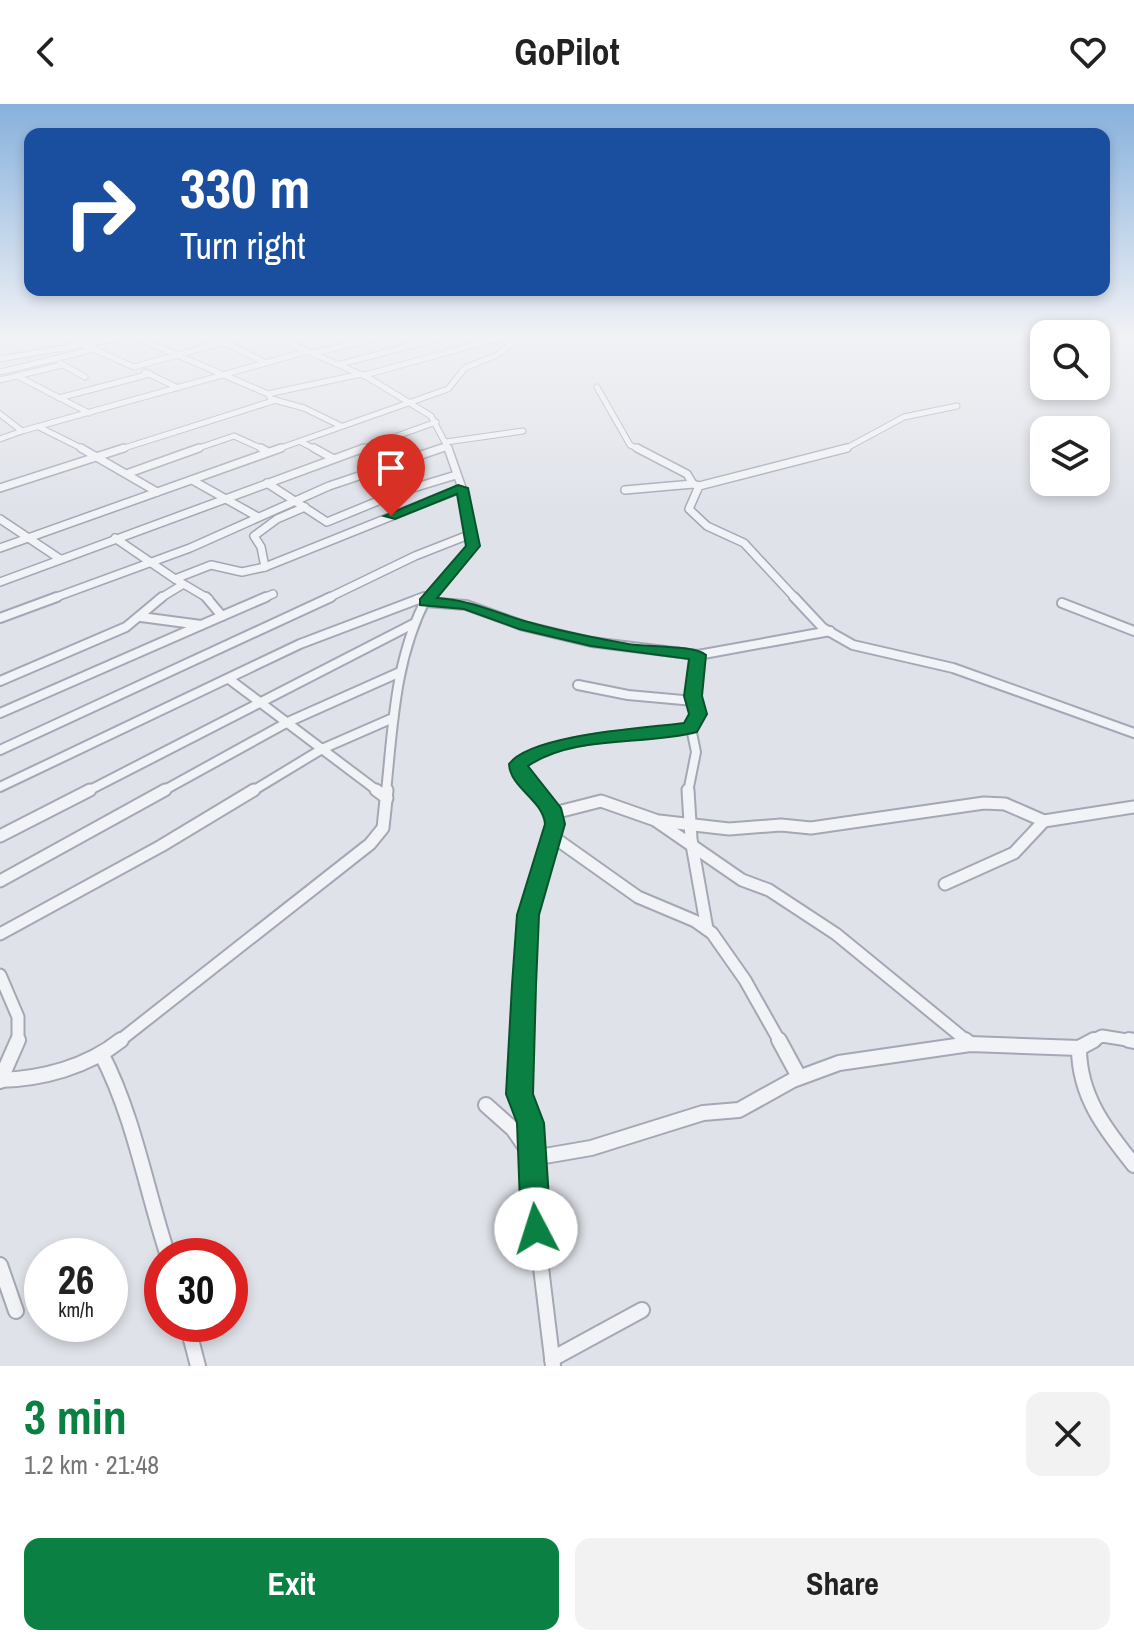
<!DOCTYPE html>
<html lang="en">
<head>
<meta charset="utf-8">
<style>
	:root { --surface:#fff; --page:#f2f2f2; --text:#222; --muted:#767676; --accent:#0b8043 }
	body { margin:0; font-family:"Archivo Narrow",sans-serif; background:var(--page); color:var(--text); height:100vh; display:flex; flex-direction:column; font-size:30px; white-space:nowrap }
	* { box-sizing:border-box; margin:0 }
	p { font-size:26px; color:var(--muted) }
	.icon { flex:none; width:44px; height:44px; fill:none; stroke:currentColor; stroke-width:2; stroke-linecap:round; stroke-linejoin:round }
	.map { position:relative; height:1262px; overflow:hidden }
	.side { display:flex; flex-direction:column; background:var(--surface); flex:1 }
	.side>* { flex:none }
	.top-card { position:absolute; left:24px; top:24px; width:1086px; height:168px; border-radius:16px; box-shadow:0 4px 12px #0003; background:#1a4fa0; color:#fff; overflow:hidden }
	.tools { position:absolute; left:1030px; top:216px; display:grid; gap:16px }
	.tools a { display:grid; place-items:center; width:80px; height:80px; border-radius:16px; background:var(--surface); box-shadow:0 4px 12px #0003; font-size:40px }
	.speed { position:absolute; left:24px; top:1134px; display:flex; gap:16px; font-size:40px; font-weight:700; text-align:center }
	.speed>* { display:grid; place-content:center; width:104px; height:104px; border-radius:50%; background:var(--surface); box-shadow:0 4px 12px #0003; line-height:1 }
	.speed small { font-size:20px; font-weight:400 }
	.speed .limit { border:12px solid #d22; background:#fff; color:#111 }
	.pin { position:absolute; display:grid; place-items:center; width:68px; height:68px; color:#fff; margin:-82px -34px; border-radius:50% 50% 50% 0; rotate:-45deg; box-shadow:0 0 8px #0007 }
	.pin .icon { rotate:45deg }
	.me { position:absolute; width:88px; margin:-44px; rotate:355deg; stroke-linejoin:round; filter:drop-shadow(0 0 6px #0008) }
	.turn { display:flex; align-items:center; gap:28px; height:168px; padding:0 24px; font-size:36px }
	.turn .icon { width:104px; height:104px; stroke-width:2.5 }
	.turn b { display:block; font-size:56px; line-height:68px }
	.round { display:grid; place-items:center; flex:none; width:84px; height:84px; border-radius:16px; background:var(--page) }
	.summary { display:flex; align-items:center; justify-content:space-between; height:136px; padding:0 24px }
	h1 { font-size:48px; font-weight:800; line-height:60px; color:var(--accent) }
	.button { display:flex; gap:16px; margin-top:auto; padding:16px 24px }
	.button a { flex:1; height:92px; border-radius:16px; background:var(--accent); color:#fff; font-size:32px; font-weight:800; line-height:92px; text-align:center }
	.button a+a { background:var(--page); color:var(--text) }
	header { display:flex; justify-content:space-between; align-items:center; height:104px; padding:0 24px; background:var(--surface); font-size:36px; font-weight:800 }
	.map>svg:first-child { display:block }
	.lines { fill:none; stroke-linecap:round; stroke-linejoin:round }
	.minor-far4-casing { stroke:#a4a8b4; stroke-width:7 }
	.minor-far3-casing { stroke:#a4a8b4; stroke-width:10 }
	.minor-far2-casing { stroke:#a4a8b4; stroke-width:12 }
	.minor-far1-casing { stroke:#a4a8b4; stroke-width:15 }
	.minor-casing { stroke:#a4a8b4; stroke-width:18 }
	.minor-far4 { stroke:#f2f3f7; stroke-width:5 }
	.minor-far3 { stroke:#f2f3f7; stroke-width:7 }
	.minor-far2 { stroke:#f2f3f7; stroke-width:8 }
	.minor-far1 { stroke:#f2f3f7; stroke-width:11 }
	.minor { stroke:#f2f3f7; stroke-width:14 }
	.route { fill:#0b8043; stroke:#07532c; stroke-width:2 }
</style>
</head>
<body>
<header><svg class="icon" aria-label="back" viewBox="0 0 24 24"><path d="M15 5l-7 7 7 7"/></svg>GoPilot<svg class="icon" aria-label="heart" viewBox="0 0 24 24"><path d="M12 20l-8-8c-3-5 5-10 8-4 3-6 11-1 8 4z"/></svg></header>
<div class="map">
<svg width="1134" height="1262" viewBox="0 0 1134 1262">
	<rect width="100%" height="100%" fill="#dfe2e9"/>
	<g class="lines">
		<defs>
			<g id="minor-far4">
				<path d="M 61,231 L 134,263 L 217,240"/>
				<path d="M 199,231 L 217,240 L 254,231"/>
				<path d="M 270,231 L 369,274 L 431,312 L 449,346"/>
				<path d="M 133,232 L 268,290 L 271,295 L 304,304 L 341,322"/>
				<path d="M 224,238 L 266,259"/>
				<path d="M 314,249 L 389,231"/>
				<path d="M 0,255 L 138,231"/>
				<path d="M 60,259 L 85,273"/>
				<path d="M 341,260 L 451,231"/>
				<path d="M 0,268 L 95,245"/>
				<path d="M 145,268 L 178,284"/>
				<path d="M 365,271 L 510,231"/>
				<path d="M 17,272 L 89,309"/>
				<path d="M 0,276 L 62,261"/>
				<path d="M 597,283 L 630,341 L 641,346"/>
				<path d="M 268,290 L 361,270"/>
				<path d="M 59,294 L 150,270"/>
				<path d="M 0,310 L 22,327 L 308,247"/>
				<path d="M 39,323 L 85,346"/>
				<path d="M 0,335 L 22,327"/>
				<path d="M 301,338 L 317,346"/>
				<path d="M 446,338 L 523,327"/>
				<path d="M 118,346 L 276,296"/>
				<path d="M 193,346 L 234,332 L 265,346"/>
				<path d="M 275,346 L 448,285 L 465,264 L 497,251 L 523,231"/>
				<path d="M 358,346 L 436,318"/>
				<path d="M 436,346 L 447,343"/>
				<path d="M 843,346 L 904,313 L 957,302"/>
			</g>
			<g id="minor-far3">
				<path d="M 81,344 L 157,388"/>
				<path d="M 261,344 L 268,348"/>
				<path d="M 314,344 L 332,354"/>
				<path d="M 637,344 L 687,370 L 693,380 L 699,382"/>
				<path d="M 129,369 L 199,344"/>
				<path d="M 192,376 L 258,413"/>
				<path d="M 267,379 L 327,418 L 400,388 L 456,371"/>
				<path d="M 0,384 L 124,344"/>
				<path d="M 625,386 L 693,380"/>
				<path d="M 0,415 L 60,455"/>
				<path d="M 115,434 L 175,475"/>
				<path d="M 0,444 L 281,344"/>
				<path d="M 265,463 L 261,443 L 254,432 L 277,415 L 305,403"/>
				<path d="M 0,478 L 364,344"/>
				<path d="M 51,495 L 190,444 L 329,382 L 442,344"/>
				<path d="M 159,495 L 182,481"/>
				<path d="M 209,495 L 175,475 L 211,461 L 242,468 L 265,463 L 462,384"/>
				<path d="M 261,495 L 273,490"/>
				<path d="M 326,495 L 415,452 L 471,430"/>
				<path d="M 417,495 L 428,492"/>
				<path d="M 426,495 L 473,442 L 462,384 L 448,344"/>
				<path d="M 796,495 L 744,439 L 707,422 L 689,405 L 699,382 L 847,344"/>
			</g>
			<g id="minor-far2">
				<path d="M 794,493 L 823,524 L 853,541 L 953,564 L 1134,629"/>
				<path d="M 425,498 L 466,501 L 524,522 L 591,538 L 698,551"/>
				<path d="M 1062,499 L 1134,527"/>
				<path d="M 222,512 L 266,493"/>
				<path d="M 141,513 L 201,521"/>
				<path d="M 0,514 L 57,493"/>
				<path d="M 229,575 L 379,688"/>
				<path d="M 0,577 L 126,523 L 162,493"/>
				<path d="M 694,597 L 698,551 L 830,527"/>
				<path d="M 0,609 L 222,512 L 206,493"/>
				<path d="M 0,646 L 331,493"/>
				<path d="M 0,683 L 300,540 L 424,493"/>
				<path d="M 86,688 L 413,520"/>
				<path d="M 161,688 L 288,618 L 398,569"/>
				<path d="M 251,688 L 322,645 L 393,614"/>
				<path d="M 386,688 C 393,620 395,554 427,493"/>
				<path d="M 536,688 L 519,667 L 519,660 C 559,631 642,631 691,624 L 698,610 L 694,597 L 628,591 L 578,581"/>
				<path d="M 688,688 L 696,648 L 691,624"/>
			</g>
			<g id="minor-far1">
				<path d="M 376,686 L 387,694"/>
				<path d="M 688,686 L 691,735 L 707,825"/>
				<path d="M 554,709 L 601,697 L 655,716 L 742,776 L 769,786 L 836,830 L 968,938"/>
				<path d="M 659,717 L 729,725 L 781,721 L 811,724 L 984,699 L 1005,700 L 1044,717 L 1134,703"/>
				<path d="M 0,732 L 90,686"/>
				<path d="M 552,732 L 638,793 L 695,817 L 712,829 L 745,876 L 780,938"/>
				<path d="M 0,777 L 165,686"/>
				<path d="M 945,780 L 1014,749 L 1044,717"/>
				<path d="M 0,830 L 161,742 L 254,686"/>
				<path d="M 0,871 L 18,913 L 18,938"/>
				<path d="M 118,938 L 370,740 L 383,724 L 387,686"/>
				<path d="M 522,938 L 528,811 L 555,720 L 554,709 L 535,686"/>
				<path d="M 1090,938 L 1102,932 L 1134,937"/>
			</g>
			<g id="minor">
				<path d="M 522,936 L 519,990 L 530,1019 L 533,1054 L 591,1044 L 703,1009 L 739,1006 L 793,976 L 839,959 L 970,940 L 1079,944"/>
				<path d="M 779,936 L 799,973"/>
				<path d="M 965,936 L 970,940"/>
				<path d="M 1094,936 L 1079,944 C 1079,992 1105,1025 1134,1061"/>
				<path d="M 1129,936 L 1134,937"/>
				<path d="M 102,951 C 134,1013 146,1085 168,1152"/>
				<path d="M 0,976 C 42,975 87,963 121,936"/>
				<path d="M 0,977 L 18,936"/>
				<path d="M 486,1001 L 513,1025 L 533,1054 L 533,1098 L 553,1262"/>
				<path d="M 0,1161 L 16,1207"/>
				<path d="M 187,1220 L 198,1262"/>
				<path d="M 552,1255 L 642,1206"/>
			</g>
		</defs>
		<use href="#minor-far4" class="minor-far4-casing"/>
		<use href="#minor-far3" class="minor-far3-casing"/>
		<use href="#minor-far2" class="minor-far2-casing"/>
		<use href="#minor-far1" class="minor-far1-casing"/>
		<use href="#minor" class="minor-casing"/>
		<use href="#minor-far4" class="minor-far4"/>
		<use href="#minor-far3" class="minor-far3"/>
		<use href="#minor-far2" class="minor-far2"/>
		<use href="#minor-far1" class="minor-far1"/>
		<use href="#minor" class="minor"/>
	</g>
	<linearGradient id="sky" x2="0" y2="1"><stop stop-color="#87b1dd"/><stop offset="0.57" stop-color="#f1f2f5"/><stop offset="1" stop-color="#f1f2f5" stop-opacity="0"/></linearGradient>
	<rect width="1134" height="408" fill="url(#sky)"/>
	<path class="route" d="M 458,381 L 468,384 L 480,442 L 437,494 C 471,496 498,510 532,519 C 563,528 596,534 628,540 C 646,543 695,541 706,551 L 702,592 L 707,610 L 697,628 C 644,642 575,630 528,662 L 561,704 L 565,720 L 539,811 L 536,881 L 533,990 L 544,1019 L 551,1125 L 547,1135 L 536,1140 L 526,1135 L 521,1125 L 517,1019 L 506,990 L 512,881 L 517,811 L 545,720 C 543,696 510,684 509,660 C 531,630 647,624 684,619 L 689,610 L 684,592 L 689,555 L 591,542 L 519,525 L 464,505 L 420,501 L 420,495 L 466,442 L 457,390 L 395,415 L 384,412 Z"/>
</svg>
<div class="tools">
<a><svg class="icon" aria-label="search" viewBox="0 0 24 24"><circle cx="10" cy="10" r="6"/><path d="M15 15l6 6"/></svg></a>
<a><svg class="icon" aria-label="layers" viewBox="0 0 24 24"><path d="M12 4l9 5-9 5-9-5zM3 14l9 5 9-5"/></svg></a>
</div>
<div class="speed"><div>26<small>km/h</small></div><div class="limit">30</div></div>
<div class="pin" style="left:391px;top:412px;background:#d93025"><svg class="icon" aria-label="arrive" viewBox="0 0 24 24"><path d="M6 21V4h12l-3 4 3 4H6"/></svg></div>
<svg class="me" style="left:536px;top:1125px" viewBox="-20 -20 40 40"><circle r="19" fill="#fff"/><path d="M0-13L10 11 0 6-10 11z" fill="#0b8043"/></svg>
<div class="top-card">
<div class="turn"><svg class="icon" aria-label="right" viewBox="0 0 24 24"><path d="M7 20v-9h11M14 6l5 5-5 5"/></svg><div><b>330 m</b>Turn right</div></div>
</div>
</div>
<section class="side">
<div class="summary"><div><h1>3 min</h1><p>1.2 km · 21:48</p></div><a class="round"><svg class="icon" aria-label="close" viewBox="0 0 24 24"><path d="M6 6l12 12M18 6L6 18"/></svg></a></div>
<div class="button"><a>Exit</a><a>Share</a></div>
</section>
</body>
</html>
